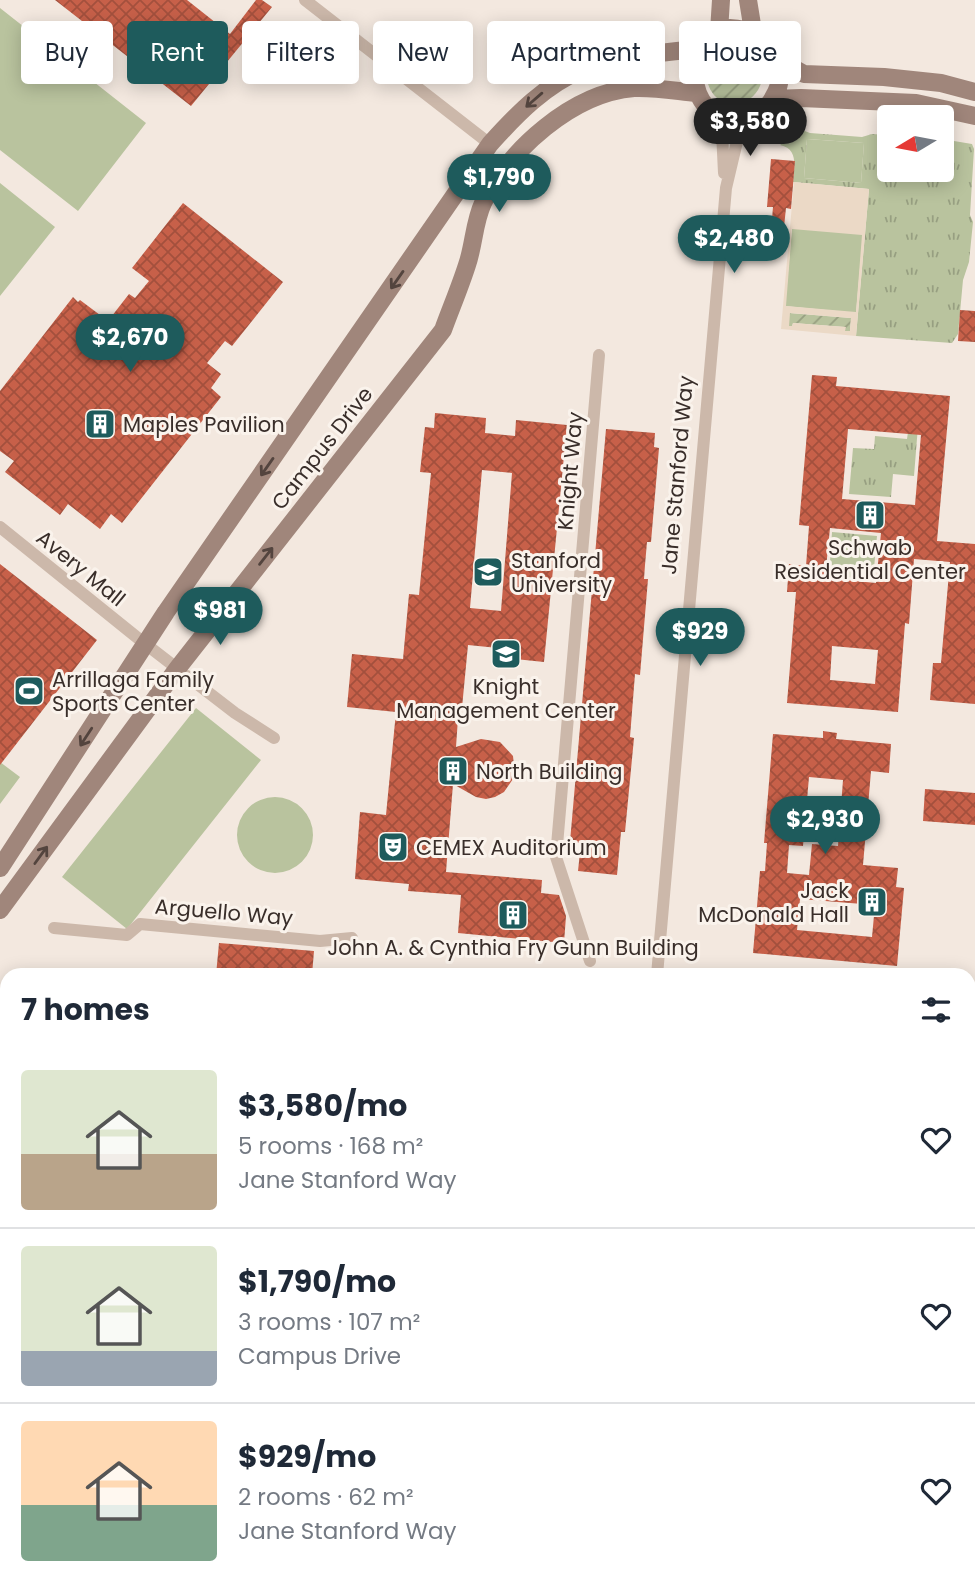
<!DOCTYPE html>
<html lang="en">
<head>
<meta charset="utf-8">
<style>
  :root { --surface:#fff; --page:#f6f6f7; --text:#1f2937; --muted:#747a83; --line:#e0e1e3; --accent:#1e5b5c }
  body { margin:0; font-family:Poppins,sans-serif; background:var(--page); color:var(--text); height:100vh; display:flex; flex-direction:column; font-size:26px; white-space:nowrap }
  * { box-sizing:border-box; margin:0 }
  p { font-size:23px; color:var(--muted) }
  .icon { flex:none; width:38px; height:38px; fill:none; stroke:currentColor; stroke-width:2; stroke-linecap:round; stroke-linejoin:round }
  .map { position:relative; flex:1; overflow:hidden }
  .side { position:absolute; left:0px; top:968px; width:976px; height:625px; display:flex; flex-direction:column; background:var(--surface); border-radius:21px 21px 0 0; box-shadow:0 4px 18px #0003 }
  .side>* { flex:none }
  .banner { position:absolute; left:21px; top:21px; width:934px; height:63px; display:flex; gap:14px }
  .needle { width:46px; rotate:260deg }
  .controls { position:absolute; left:877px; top:105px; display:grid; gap:14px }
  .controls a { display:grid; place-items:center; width:77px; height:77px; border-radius:7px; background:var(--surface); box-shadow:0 4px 18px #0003; font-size:35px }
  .price { position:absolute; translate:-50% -60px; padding:0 16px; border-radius:24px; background:var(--accent); color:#fff; font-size:23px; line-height:46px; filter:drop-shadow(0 2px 4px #0008) }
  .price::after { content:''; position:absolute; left:50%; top:42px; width:21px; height:16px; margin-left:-10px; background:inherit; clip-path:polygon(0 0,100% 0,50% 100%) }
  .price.current { background:#222; color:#fff }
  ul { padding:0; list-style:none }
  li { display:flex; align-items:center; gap:21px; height:175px; padding:0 21px }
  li+li { border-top:2px solid var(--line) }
  li span { display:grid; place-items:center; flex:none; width:196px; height:140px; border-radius:7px; color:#555 }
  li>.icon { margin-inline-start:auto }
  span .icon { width:84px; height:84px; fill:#fffc; stroke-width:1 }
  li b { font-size:30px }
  h2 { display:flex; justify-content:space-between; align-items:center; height:84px; padding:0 21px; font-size:30px }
  .tag { padding:0 24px; border-radius:7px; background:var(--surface); box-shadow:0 4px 18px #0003; font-size:24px; line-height:63px }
  .tag.current { background:var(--accent); color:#fff }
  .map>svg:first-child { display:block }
  .grass { fill:#b9c39e }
  .park { fill:url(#park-tufts); fill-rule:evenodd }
  .garden { fill:url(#garden-furrows) }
  .plaza { fill:#ebd9c6; fill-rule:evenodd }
  .building { fill:url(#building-cross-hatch); fill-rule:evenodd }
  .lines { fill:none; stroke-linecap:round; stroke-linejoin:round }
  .street { stroke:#ccb8aa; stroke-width:12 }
  .secondary { stroke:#a0867b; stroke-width:18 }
  .oneway { stroke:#53443e }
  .labels { text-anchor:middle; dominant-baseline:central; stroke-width:6; stroke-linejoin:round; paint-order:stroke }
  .poi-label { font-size:21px; fill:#392e2a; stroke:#faf3ec; text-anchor:start }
  .street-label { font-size:21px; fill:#392e2a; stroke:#faf3ec }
</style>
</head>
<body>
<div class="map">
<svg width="975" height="1591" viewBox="0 0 975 1591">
  <defs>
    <pattern id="park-tufts" width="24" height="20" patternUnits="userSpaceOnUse" patternTransform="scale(1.75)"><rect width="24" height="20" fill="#b9c39e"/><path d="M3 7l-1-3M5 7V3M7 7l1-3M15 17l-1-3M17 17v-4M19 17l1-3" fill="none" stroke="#979f81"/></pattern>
    <pattern id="garden-furrows" width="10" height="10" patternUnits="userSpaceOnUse" patternTransform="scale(1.75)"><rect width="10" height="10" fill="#b9c39e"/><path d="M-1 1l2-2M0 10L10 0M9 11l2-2" fill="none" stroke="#979f81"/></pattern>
    <pattern id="building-cross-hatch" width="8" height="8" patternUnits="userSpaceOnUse" patternTransform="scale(1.75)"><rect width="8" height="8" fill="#c76049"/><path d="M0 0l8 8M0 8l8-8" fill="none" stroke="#a3503d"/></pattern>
  </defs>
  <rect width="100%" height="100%" fill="#f3e8df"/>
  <!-- grass -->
  <path class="grass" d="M0,8L146,123L78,211L0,150Z
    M807,139L864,143L861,183L804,178Z
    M0,183L55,227L0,296Z
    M792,228L863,234L856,313L785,306Z
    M196,708L261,760L127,929L62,877Z
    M0,762L20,777L0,804Z
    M237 835a38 38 0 1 1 76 0a38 38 0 1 1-76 0Z
    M0,1444L7,1446V1559L0,1551Z"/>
  <!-- park -->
  <path class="park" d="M801,123L802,130L810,133L862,137L872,134L889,135V170H942V139L972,144L974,149L970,215L973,222L969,262L963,280L958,334L952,343L856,336L869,189L793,182C794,167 799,149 780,145L793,135ZM807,139L864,143L861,183L804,178Z
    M909,425L918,426L914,476L893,474L891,497L849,494L853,448L874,449L875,436L907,439Z
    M832,532L877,536L873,579L829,576Z"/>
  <!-- garden -->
  <path class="garden" d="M734,42C756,44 769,65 760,86C753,103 730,112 716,97C697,78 710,47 734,42Z
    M789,313L851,318L850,331H845V327L793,323L792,327L788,326Z"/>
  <!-- plaza -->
  <path class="plaza" d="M794,182L869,189L856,336L781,329ZM792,229L862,235L856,312L786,306ZM790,313L851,318L850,331H845L846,327L793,323L792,326H789Z"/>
  <!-- building -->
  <path class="building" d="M55,0H187L230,34L256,0H262L272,7L191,106Z
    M771,159L795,161L791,209L786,208L781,255L769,254L773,207H767Z
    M183,203L283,282L232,346L225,341L207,363L221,374L211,388L221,397L122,523L111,514L100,529L68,504L60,515L5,472L14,461L0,451V391L73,297L78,302L80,300L108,321L129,294L135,298L149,281L132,268Z
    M960,310L975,311V342L958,341Z
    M812,375L837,377L836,386L950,396L937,541L975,544V704L930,700L933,663H941L950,562L914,559L909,624L905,623L898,712L787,703L796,592H787L789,564L806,566L809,526L799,525ZM848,429L921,435L915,505L842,499ZM830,528L881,533L876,583L825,578ZM832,646L878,650L875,684L830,680Z
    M435,413L486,418L485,433L515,436L516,420L567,425L544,662L497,657L498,648L468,645L461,718H458L456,747L481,739L500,742L513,756L515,776L504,792L495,797L486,799L476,797L453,784L446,872L542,880L541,893L559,895L566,916L564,943L458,933L461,895L408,891L409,884L355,879L360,812L386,815L396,712L347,707L352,654L403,659L409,594L419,595L431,473L420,472L425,427L434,428ZM482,470L512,473L501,611L470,608Z
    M606,429L655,433L654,447L659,448L651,542H647L645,565L644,579H648L640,675L635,674L630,737L634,738L625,832H621L617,875L578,871L581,843L570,842Z
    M0,564L97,640L0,765Z
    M823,731L837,733L836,739L891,744L889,773L871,771L863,865L898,868L896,887L904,888L897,966L753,953L760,871H765L767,843H764L773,734L823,738ZM809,777L843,780L838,846L812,844L809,875L787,873L789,845L803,846ZM800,899L875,905L872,937L797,930Z
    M925,789L975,793V825L923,821Z
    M219,943L314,951L312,975H216Z"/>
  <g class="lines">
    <!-- street -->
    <path class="street" d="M305,0L490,144
      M714,113L722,132L724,173
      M0,527L139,639
      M152,649L174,666
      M187,676L235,713L274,738
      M54,928L127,935L140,924L320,941L352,938
      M590,961L556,857L599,355
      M657,975L726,188L739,133L745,118
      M581,1586L589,1591
      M626,1591L635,1586"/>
    <!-- secondary -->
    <path class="secondary" d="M748,0L753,31
      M730,28C768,29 794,63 773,98C768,108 758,114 748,117C691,134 671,43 730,28Z
      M719,31L721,0
      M779,60L804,74L884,77L941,83L975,92
      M773,99L801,98L916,103L975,116
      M0,868L166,612L490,144C517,114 545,85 583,69C619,54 663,54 701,48
      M0,910L177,669L443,330C451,308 460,287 467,265C474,245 474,222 483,203C509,150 572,93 634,88C655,87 676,91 697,93
      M0,1212L7,1213"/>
  </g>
  <!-- one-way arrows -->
  <defs><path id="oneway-shaft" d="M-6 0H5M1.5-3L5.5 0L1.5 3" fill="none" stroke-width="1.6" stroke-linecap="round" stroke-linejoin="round" transform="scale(1.75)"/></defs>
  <g class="oneway">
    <use href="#oneway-shaft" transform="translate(534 100) rotate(139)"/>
    <use href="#oneway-shaft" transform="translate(397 280) rotate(125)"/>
    <use href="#oneway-shaft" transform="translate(267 467) rotate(125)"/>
    <use href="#oneway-shaft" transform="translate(266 556) rotate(-52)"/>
    <use href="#oneway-shaft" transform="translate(86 737) rotate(123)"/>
    <use href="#oneway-shaft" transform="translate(41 855) rotate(-54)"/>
  </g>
  <!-- icons -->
  <defs>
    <g id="building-square" transform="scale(1.575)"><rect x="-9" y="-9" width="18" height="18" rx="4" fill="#1e5b5c" stroke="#faf3ec"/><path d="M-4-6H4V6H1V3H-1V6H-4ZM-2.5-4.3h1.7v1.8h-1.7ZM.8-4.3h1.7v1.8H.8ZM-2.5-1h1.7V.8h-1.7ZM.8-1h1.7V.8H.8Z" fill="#fff"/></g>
    <g id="university-square" transform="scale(1.575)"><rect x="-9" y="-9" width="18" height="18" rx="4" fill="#1e5b5c" stroke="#faf3ec"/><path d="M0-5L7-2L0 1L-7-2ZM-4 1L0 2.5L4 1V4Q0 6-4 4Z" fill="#fff"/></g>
    <g id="stadium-square" transform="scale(1.575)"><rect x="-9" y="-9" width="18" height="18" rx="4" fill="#1e5b5c" stroke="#faf3ec"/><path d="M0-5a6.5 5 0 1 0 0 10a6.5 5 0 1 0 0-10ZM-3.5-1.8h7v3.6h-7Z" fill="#fff"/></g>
    <g id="theatre-square" transform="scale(1.575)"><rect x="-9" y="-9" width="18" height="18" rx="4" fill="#1e5b5c" stroke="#faf3ec"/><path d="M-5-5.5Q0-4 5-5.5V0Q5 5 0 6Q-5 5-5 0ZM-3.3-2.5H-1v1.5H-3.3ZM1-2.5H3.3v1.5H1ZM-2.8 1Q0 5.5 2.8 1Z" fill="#fff"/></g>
  </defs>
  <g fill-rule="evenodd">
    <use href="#building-square" x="100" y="424"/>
    <use href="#building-square" x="870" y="515"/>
    <use href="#university-square" x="488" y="572"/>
    <use href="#university-square" x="506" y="654"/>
    <use href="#stadium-square" x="29" y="691"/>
    <use href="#building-square" x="453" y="771"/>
    <use href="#theatre-square" x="393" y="847"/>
    <use href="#building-square" x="872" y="902"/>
    <use href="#building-square" x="513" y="915"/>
  </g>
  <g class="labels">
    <!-- poi labels -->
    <g class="poi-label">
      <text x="123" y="424">Maples Pavilion</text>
      <text x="870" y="547" text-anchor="middle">Schwab<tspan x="870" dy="24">Residential Center</tspan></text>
      <text x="511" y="560">Stanford<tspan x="511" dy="24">University</tspan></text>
      <text x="52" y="679">Arrillaga Family<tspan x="52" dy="24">Sports Center</tspan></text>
      <text x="506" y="686" text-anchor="middle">Knight<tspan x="506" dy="24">Management Center</tspan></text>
      <text x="476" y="771">North Building</text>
      <text x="416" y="847">CEMEX Auditorium</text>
      <text x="849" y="890" text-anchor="end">Jack<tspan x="849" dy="24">McDonald Hall</tspan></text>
      <text x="513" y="947" text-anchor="middle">John A. &amp; Cynthia Fry Gunn Building</text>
    </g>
    <!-- street labels -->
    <g class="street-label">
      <text transform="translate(322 448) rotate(-52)">Campus Drive</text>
      <text transform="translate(570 471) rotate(-85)">Knight Way</text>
      <text transform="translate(677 475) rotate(-85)">Jane Stanford Way</text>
      <text transform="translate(81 568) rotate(39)">Avery Mall</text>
      <text transform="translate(224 912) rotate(5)">Arguello Way</text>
    </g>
  </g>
</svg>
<div class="controls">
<a><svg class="needle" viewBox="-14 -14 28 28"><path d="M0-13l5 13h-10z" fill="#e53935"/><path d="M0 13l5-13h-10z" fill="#747a83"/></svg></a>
</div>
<b class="price current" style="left:750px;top:158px">$3,580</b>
<b class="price" style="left:499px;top:214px">$1,790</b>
<b class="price" style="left:734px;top:275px">$2,480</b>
<b class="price" style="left:130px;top:374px">$2,670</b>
<b class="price" style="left:220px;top:647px">$981</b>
<b class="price" style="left:700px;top:668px">$929</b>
<b class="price" style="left:825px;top:856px">$2,930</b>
<div class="banner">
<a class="tag">Buy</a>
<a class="tag current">Rent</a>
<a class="tag">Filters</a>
<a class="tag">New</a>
<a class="tag">Apartment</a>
<a class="tag">House</a>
</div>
<section class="side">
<h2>7 homes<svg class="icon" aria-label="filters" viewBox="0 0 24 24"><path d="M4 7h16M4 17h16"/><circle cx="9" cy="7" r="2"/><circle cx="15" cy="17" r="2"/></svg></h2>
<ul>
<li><span style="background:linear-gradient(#dfe7d0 60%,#b9a48a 0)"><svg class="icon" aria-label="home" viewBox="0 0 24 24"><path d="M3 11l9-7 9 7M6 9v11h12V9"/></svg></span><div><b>$3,580/mo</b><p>5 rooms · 168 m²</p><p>Jane Stanford Way</p></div><svg class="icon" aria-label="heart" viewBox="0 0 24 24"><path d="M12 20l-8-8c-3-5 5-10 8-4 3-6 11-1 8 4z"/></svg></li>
<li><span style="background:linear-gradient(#dfe7d0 75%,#9aa5b1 0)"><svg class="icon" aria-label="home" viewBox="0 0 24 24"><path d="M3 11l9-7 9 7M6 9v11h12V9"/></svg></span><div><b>$1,790/mo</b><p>3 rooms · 107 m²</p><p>Campus Drive</p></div><svg class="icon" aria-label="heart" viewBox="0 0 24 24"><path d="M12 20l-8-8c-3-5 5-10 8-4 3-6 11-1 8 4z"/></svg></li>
<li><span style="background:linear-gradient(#ffd9b3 60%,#7fa58c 0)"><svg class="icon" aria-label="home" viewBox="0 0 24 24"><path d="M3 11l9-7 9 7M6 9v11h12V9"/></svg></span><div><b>$929/mo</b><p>2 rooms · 62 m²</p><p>Jane Stanford Way</p></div><svg class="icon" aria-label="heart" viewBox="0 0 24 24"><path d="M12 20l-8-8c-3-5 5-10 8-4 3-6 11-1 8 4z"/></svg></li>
</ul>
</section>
</div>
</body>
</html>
